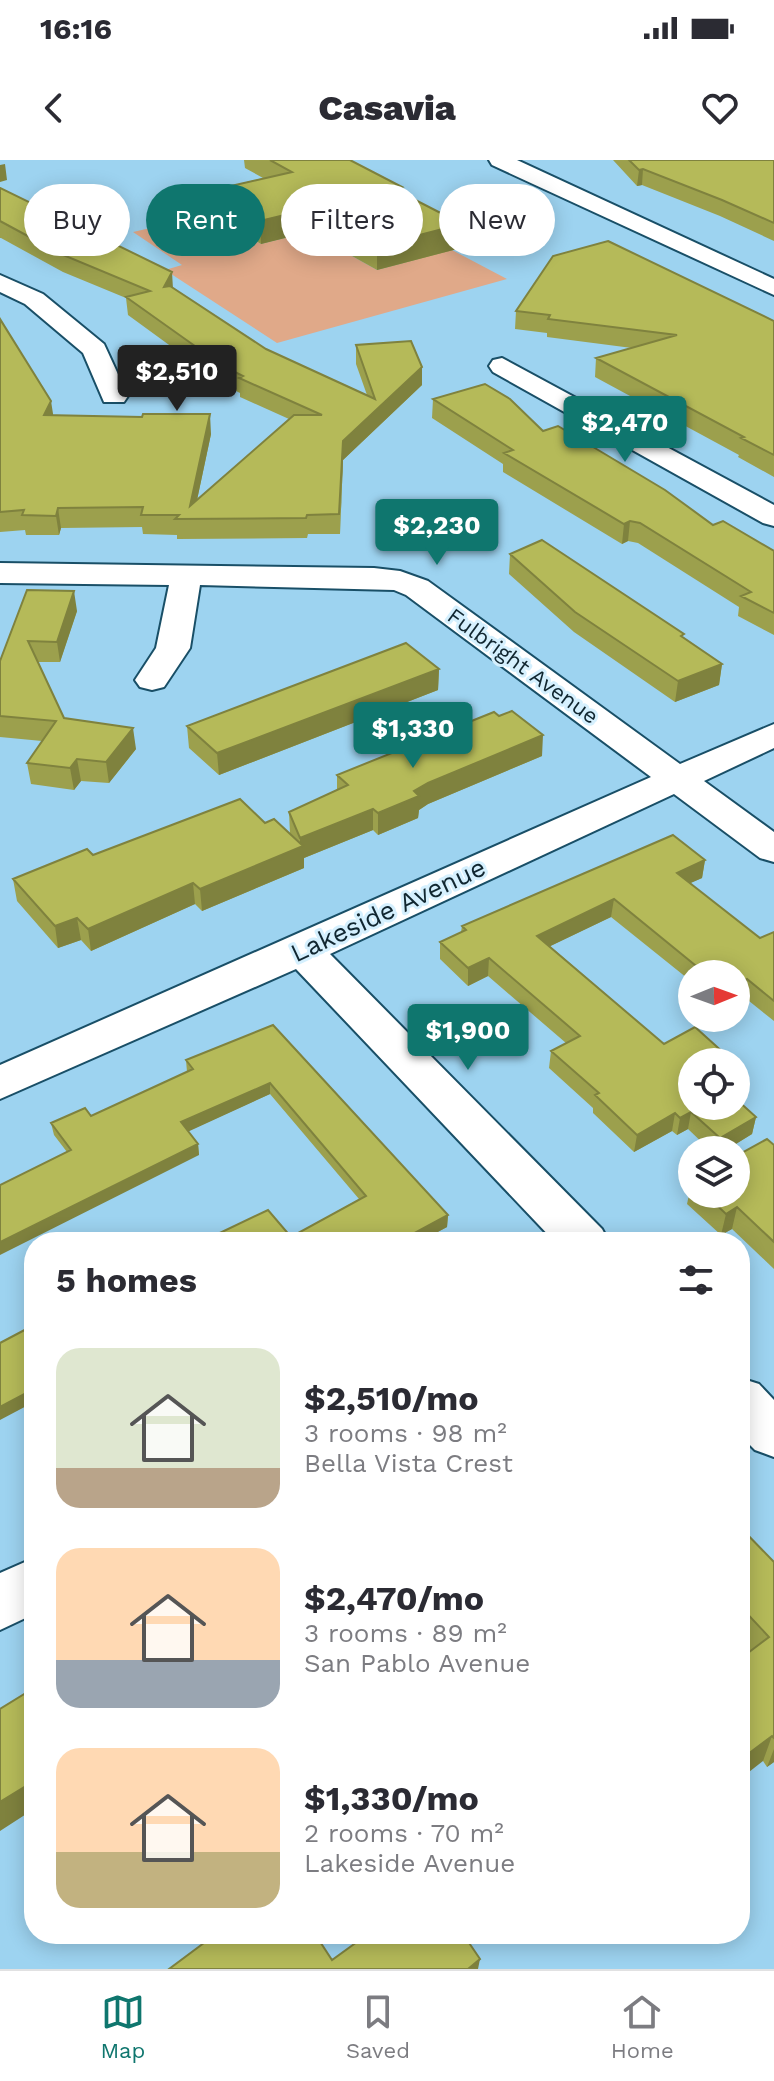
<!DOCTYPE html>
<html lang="en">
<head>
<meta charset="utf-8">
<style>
  :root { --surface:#fff; --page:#f2f2f3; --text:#2b2b33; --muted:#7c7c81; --line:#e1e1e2; --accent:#0f766e }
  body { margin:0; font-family:"Work Sans",sans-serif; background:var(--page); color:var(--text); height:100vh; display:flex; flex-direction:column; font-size:30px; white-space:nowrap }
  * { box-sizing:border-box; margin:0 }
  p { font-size:26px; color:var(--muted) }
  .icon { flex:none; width:44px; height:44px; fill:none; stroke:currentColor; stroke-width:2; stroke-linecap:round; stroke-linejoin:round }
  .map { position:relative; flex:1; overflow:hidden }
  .side { position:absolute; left:24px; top:1072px; width:726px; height:712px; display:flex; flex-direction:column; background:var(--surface); border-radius:32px; box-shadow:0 4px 20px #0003 }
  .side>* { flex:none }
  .guide { position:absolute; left:24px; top:24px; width:726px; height:72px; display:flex; gap:16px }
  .needle { width:52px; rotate:89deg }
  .tools { position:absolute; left:678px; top:800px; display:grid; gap:16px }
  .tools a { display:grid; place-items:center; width:72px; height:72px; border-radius:50%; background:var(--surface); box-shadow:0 4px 20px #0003; font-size:40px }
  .price { position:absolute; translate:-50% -68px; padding:0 18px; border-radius:8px; background:var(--accent); color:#fff; font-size:26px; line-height:52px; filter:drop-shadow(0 2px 4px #0008) }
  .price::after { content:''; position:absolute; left:50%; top:48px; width:24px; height:18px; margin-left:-12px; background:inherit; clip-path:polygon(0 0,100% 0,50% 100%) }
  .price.active { background:#222; color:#fff }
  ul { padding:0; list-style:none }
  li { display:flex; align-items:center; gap:24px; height:200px; padding:0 32px }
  li span { display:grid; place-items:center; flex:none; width:224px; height:160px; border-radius:24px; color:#555 }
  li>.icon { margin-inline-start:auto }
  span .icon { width:96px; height:96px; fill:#fffc; stroke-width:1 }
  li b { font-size:34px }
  h2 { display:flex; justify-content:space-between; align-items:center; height:96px; padding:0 32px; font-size:34px }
  .pill { padding:0 28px; border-radius:36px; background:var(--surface); box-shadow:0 4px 20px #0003; font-size:28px; line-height:72px }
  .pill.active { background:var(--accent); color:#fff }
  .status { display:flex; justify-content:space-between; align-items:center; height:56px; padding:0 40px; background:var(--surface); direction:ltr }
  .status svg { height:22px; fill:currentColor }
  header { display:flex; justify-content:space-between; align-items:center; height:104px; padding:0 32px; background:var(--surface); font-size:36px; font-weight:800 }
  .menu { display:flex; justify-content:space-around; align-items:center; height:112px; border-top:2px solid var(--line); background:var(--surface); font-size:22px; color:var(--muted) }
  .menu a { display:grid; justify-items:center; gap:4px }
  .menu .active { color:var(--accent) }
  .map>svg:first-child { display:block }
  .green { fill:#e0a989 }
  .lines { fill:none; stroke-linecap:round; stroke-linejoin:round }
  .minor-casing { stroke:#194f67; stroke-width:4 }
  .minor { fill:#fff; fill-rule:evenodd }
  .wall { fill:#9ca04d }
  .shaded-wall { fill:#7f823e }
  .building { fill:#b5ba59; stroke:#7f823e; stroke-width:2 }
  .labels { text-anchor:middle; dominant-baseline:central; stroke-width:6; stroke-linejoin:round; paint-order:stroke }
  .far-street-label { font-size:22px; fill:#102630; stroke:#d5f0fe }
  .street-label { font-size:26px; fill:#102630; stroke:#d5f0fe }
</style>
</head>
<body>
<div class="status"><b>16:16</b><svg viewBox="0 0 49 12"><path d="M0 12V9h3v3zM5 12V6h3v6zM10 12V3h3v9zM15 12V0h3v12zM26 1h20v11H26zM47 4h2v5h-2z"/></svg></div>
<header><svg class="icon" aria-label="back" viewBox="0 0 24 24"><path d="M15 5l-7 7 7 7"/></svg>Casavia<svg class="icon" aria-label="heart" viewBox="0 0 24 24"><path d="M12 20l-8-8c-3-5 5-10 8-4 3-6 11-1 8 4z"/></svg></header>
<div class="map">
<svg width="774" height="1809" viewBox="0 0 774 1809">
  <rect width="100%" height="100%" fill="#9dd3f0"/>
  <!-- green -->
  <path class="green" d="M211,54L261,84L309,72L377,110L452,90L507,119L277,183L165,110L182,105L133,72Z"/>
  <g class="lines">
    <!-- minor casing -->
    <g class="minor-casing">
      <path id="minor" d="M489,0H517L774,119V135L492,5Z
        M0,115L43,134L104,184L128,236L124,242H104L83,193L25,144L0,132Z
        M502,198L774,345V366L763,363L493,212L489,206L493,200Z
        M0,403L374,408L400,411L428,421L680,604L774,564V588L704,621L774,672V702L760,698L674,634L330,794L602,1069L609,1082H555L296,809L0,939V905L651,617L406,435L394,430L200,425L190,488L164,527L152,530L140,527L135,520L156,488L169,425L0,423Z
        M740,1218L759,1224L774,1240V1297L755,1290L740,1275Z
        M34,1398V1454L0,1470V1413Z"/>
    </g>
    <!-- minor -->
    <use href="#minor" class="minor"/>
  </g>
  <!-- wall -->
  <path class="wall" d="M244,0H350L402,27V33L461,88L377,110L309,72L261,84L211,54L209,31L263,18L245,8Z
    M613,0H774V81L720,56L642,25L637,26Z
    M0,28L173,128L266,189L367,235L356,204V185L422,207V225L343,300L340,374H308L307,378L177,379V375L143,374L142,367L61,368L59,375H26L25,370L0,372V159L53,256L211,274L197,340L289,259L240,237V233L224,225L128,155L126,138L63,112L1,78H0Z
    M516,151L774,161V317L738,297L739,295L595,217L596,198L632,188L547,177V173L515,169Z
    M433,239L543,271L713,365L774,391V475L738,456L739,447L638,383L628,381L622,384L503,312V304L432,258Z
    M510,394L684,478L722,504L719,525L675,542L574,472L509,414Z
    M27,430L77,451L60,502H38L64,558L136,589L109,623L81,621L74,630L31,624L27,603L42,581L0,577V501Z
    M439,509L438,530L219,615L189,588L187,566Z
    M542,596L428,644L419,650L418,658L378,675L373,670L304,698V708L202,751L195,744L91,791L81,780L58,788L17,741L13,719L93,695L265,663L290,674L289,652L337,630V615Z
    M705,700L702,718L690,723L760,778L774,772V861L744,837L736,814H692V822L611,757L550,786L664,884L692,902L756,957L752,974L726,990H710L688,969L677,975L672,971L634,992L593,953V948L549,908L551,891L566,883L488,816L468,826L440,799V782L461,772L462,766Z
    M273,865L448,1055L447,1067L419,1082H201L291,1077L359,1039L270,934L188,971L198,984L199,995L67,992L54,975L51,963L91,956L187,912L186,900Z
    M774,985V1109L732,1069L721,1075L687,1044L692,1021V1034H736Z
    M740,1367L774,1402V1602L767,1607L763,1601L749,1492L740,1482Z"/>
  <!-- shaded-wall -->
  <path class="shaded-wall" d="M5,4L7,20L0,22V5Z
    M643,9L642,25L637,26L639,10Z
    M309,49V72L261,84L260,61Z
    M462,64L461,88L377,110V86Z
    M172,112L173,129L164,127Z
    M422,207V225L343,300L340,374L343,281Z
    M51,241L54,260L44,255Z
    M210,254L211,274L193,359L190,346Z
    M58,348L61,368L59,375L56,356Z
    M630,361L628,381L622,384L624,364Z
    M74,431L77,451L60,502L57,482Z
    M722,504L719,525L675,542L678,521Z
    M439,509L438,530L219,615L217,593Z
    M133,568L136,589L109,623L106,602Z
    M543,575L542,596L428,644L419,650L418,658L378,675V653L414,631L428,623Z
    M77,599L81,621L74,630L70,608Z
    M373,649V670L304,698V708L202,751L200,729L300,687V678Z
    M705,700L702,718L675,730L677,713Z
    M193,723L195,744L91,791L88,769Z
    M614,739L611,757L536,793L537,776Z
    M77,758L81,780L58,788L55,766Z
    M489,798L488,816L468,826V808Z
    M747,819L744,837L736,841V825Z
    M725,894L723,902H710Z
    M270,923V934L183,974L181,962Z
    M691,952L688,969L677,975L680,958Z
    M675,953L672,971L634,992L637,975Z
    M756,957L752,974L726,990H718L720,978Z
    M198,984L199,995L0,1095V1082Z
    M737,1047L732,1069L721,1075L726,1054Z
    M448,1055L447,1067L419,1082H398Z
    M34,1229V1242L0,1260V1247Z
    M772,1576L763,1601L740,1619V1600Z
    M774,1589V1602L767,1607Z
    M34,1621V1649L0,1671V1642Z
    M480,1799L478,1809H468Z"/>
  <!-- building -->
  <path class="building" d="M270,0H350L402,27L394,29L462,64L377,86L309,49L260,61L209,31L292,12Z
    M629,0H774V63L722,40L643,9L639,10Z
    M0,28L172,112L164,127L170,126L266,189L375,239L356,185L411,181L422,207L343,281L339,354L307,355L306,358L175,359L179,355H141L143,347L58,348L56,356L22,355L24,350L0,352V159L51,241L44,255L142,257L143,254H210L190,346L294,255H322L239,218L243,216L223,206L126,137L150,131L61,94L0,61Z
    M608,81L774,161V295L741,278L744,277L596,198L677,175L548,159L550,155L516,151L553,96Z
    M485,224L510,239L543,271L558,266L665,330L713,365L723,361L774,391V453L741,436L751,432L640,363L630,361L624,364L504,293L513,290L433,239Z
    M542,380L684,474L681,476L722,504L678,521L575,452L510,394Z
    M27,430L74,431L57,482L28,481L64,558L133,568L106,602L77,599L70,608L27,603L56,561L0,556V501Z
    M406,483L439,509L217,593L187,566Z
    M512,551L543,575L428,623L414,631L419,636L378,653L373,649L300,678L289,652L348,625L337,615L494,552L499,556Z
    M240,639L265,663L274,659L303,686L200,729L193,723L88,769L77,758L55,766L13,719L87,689L93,695Z
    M673,675L705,700L677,713L760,778L774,772V841L747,819L736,825V814H706L614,739L537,776L664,884L695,867L725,894L710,902H692V946H736V939L756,957L720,978L691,952L680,958L675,953L637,975L595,935L599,933L551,891L580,876L489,798L468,808L440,782L466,770L462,766Z
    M273,865L448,1055L398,1082H201L268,1050L291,1077L366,1036L270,923L181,962L198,984L0,1082V1025L71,990L51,963L85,948L91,956L193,909L186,900Z
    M767,979L774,985V1082L737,1047L726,1054L705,1034H736V996Z
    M34,1165V1229L0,1247V1183Z
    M740,1367L774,1402V1578L772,1576L740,1600V1499L769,1477L740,1446Z
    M34,1528V1621L0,1642V1549Z
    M216,1774H315L332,1800L368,1774H463L480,1799L468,1809H169Z"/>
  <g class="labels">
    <!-- far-street labels -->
    <g class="far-street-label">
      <text transform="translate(523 506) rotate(36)">Fulbright Avenue</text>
    </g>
    <!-- street labels -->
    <g class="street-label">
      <text transform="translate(388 750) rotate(-25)">Lakeside Avenue</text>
    </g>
  </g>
</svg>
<div class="tools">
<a><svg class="needle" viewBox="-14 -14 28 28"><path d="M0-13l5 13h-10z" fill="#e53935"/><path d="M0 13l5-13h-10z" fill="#7c7c81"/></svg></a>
<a><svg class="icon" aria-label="locate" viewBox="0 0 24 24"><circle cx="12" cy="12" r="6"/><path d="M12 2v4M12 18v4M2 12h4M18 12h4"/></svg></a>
<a><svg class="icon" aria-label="layers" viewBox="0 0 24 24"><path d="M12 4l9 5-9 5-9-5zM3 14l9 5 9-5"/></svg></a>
</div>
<b class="price active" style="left:177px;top:253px">$2,510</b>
<b class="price" style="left:625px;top:304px">$2,470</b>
<b class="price" style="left:437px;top:407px">$2,230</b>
<b class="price" style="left:413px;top:610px">$1,330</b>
<b class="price" style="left:468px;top:912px">$1,900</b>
<div class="guide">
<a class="pill">Buy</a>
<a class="pill active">Rent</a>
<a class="pill">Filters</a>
<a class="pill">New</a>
</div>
<section class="side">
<h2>5 homes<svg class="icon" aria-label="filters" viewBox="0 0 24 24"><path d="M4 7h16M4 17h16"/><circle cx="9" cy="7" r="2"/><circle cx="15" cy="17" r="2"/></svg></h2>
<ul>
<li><span style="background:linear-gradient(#dfe7d0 75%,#b9a48a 0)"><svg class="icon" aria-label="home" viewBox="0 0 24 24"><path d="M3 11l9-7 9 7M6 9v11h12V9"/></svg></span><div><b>$2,510/mo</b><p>3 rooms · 98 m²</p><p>Bella Vista Crest</p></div></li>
<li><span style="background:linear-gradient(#ffd9b3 70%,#9aa5b1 0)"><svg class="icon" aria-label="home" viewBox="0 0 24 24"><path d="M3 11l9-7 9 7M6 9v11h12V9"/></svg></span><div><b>$2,470/mo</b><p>3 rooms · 89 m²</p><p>San Pablo Avenue</p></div></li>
<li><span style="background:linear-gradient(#ffd9b3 65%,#c2b280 0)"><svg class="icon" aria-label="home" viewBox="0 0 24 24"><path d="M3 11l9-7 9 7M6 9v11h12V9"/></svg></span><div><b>$1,330/mo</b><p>2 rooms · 70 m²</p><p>Lakeside Avenue</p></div></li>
</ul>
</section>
</div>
<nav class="menu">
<a class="active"><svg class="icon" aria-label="map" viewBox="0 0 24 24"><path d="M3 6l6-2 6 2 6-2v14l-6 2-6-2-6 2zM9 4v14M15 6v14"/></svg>Map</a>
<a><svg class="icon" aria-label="saved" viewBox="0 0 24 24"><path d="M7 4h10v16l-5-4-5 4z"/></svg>Saved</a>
<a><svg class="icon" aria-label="home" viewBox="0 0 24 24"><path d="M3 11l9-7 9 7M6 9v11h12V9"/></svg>Home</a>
</nav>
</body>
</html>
